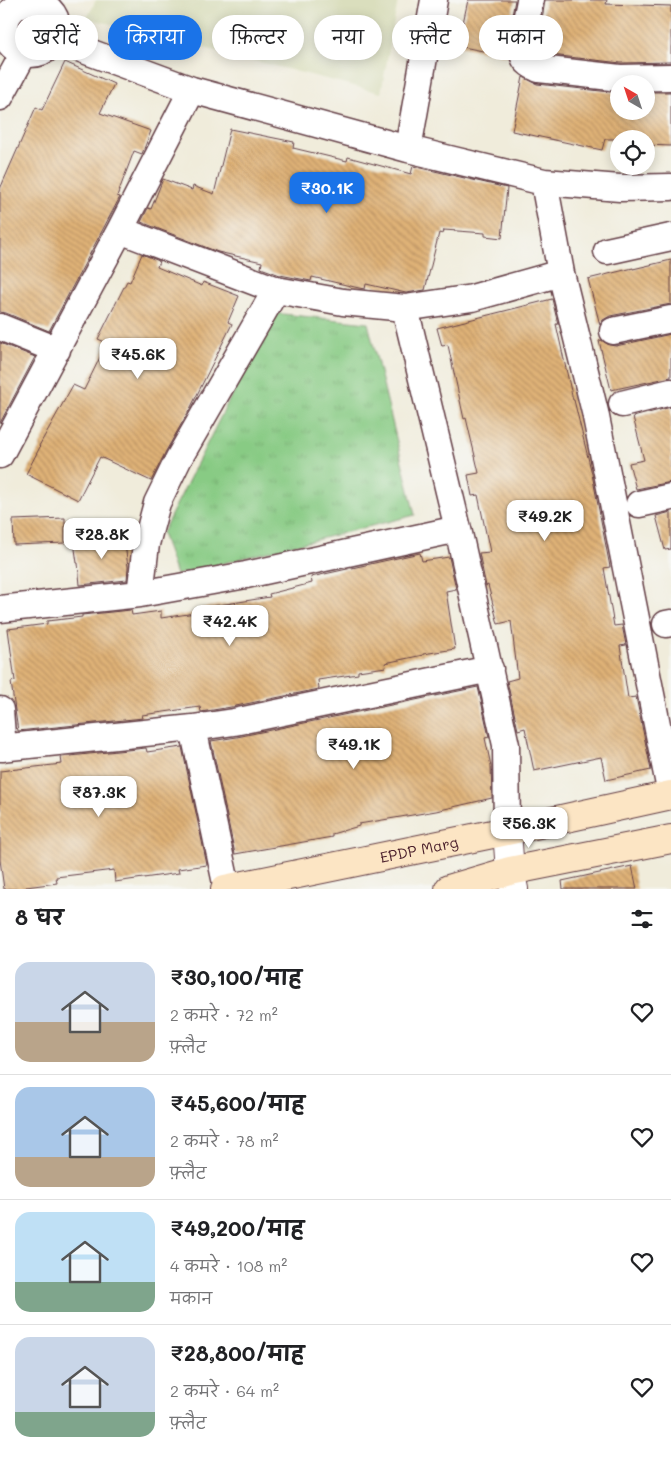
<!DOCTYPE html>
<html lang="hi">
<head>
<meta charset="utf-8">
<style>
  :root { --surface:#fff; --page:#f2f2f2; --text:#202124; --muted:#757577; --line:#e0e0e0; --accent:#1a73e8 }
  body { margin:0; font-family:Mali,"Playpen Sans Deva",sans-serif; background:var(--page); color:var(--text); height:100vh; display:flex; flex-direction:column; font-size:19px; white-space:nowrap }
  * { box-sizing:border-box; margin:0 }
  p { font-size:16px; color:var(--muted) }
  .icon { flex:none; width:28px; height:28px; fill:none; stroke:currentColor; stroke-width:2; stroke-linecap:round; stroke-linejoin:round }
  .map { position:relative; height:889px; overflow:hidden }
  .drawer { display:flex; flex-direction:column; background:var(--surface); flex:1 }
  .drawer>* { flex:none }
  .hud { position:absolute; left:15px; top:15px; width:641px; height:45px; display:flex; gap:10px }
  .needle { width:32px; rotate:321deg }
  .buttons { position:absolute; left:610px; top:75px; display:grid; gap:10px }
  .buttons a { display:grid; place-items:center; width:45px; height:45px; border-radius:50%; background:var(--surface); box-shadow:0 2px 12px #0003; font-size:25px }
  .price { position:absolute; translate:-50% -42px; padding:0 11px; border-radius:10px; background:#fff; color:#222; font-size:16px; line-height:32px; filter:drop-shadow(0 1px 2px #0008) }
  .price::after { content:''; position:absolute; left:50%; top:30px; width:15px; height:11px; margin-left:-8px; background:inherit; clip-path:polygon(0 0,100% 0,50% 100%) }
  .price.active { background:var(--accent); color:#fff }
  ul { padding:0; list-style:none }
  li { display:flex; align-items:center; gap:15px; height:125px; padding:0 15px }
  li+li { border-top:1px solid var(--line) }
  li span { display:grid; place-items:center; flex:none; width:140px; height:100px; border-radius:15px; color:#555 }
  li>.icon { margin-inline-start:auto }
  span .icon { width:60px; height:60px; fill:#fffc; stroke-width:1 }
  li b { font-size:21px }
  h2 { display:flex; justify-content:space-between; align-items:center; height:60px; padding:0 15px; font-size:21px }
  .chip { padding:0 18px; border-radius:22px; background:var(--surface); box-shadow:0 2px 12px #0003; font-size:18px; line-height:45px }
  .chip.active { background:var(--accent); color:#fff }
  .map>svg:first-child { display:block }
  .built { fill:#dadebd }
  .park { fill:url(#park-tufts); stroke:#697558 }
  .building { fill:url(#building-back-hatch) }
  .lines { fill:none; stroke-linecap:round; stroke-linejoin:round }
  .minor-casing { stroke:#633e45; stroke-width:29 }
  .tertiary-casing { stroke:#633e45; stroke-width:30 }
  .secondary-casing { stroke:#633e45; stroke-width:30 }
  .minor { stroke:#fff; stroke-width:26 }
  .tertiary { stroke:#fff; stroke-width:28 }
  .secondary { stroke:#fce5c4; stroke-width:28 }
  .labels { text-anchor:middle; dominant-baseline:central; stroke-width:4; stroke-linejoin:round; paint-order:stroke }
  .street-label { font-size:15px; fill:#4a1f2b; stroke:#f6f6f2 }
</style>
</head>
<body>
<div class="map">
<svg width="671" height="889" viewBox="0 0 671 889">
  <defs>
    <pattern id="park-tufts" width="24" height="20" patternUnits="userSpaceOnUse" patternTransform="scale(1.25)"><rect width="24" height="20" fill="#88cb84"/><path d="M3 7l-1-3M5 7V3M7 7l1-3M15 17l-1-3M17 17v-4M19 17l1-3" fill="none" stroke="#77ae72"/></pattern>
    <pattern id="building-back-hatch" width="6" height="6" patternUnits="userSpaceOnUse" patternTransform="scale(1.25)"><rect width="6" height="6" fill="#dfb277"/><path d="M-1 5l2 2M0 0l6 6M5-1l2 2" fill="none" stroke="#b79062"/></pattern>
  </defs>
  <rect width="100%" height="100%" fill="#f6f6f2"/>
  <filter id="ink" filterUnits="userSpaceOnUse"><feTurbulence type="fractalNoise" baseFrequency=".02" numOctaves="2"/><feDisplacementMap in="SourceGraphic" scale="10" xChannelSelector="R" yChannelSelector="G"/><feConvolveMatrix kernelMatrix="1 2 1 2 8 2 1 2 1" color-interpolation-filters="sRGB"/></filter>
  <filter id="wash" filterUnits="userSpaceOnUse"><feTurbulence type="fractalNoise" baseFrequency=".0096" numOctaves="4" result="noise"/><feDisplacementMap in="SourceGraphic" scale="20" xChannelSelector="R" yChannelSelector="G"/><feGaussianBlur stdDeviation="1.12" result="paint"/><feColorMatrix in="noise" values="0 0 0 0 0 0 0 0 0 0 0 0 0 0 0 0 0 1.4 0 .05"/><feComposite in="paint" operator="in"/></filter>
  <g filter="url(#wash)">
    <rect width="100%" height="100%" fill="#f0ecdb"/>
    <!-- built -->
    <path class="built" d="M96,0H398L381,93L87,18Z"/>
    <!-- park -->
    <path class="park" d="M273,313L368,323L415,515L176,575L162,533Z"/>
    <g id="blocks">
      <!-- building -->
      <path class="building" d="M468,0H515L508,36V56L458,46Z
        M545,0H607L606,4L671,6V62L621,63L543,54L538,51V45Z
        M65,62L114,84L100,113L151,131L142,154L134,151L117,196L120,197L49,331L6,313L0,312V189L36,107L42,110Z
        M523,77L537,84L619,93V111H646V92H671V146L646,145V139H605L602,150L512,131Z
        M230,129L294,142L293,148L347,161L348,157L411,174L413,166L507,188L502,238L485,236V233L444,230L443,234L439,233L425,290L406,293L366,284L365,289L359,288L312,277L311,281L280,275L261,268L262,262L218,252L141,222L148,208L151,209L163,179L192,190L193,186L214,194Z
        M142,254L159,261L157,267L202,286L203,282L239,296L228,322L232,324L190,409L166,451L151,481L100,457L78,500L26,474L40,447L39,446L73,385L84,390L107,343L98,339L127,281L130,282Z
        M671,260V304L610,316L603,320L600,325L588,279L633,268V269Z
        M552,299L558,324H556L573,400H574L592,474L610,567L604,568L614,626L622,625L626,645L620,646L628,698L636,697L651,770L606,780L601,757L534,771L525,728L518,730L507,681L518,678L511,621L498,624L488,585L486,586L479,553L490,552L478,495L472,496L468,475L479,473L466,418L464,419L448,345L442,346L437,328Z
        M671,334V377L611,390L599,341L601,340L609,345L616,346Z
        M0,343L35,357L0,423Z
        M671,407V482L636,489L629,463L644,460L633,417Z
        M671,512V549L665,550L656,516Z
        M65,518V543L14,545L13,520Z
        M124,536L128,567L127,580L80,585L78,563H77L74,542Z
        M420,553L422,561L449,557L456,589L446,591L455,649L423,654V655L385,663L386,667L358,671V674L318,680L319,689L231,707L201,712L200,707L142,715L143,718L18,731L11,682L15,681L8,629L47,624V621L82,617V615L131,610L132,615L161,611V618L202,612L201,608L270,597L269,594L312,583L311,577Z
        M478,687L489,737L485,738L491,766L492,798L436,811L359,824V826L332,834V837L235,854L211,741L237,737Z
        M182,747L207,865L178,869L179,873L115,882L114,870L56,877L57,883L26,887V889H4L0,860V771L62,764L61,757L146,748L147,752Z
        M632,866L637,889H563L562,881Z"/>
    </g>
  </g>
  <g filter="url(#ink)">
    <use href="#blocks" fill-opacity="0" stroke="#633e45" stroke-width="1"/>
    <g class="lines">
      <!-- minor casing -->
      <g class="minor-casing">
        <path id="minor" d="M530,0C528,14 519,44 524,57C526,63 533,66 539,69L620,78L671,77
          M5 28a26 26 0 1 1 52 0a26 26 0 1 1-52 0Z
          M54,39L192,90L408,149L544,182L620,188L671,187
          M0,97L24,53
          M408,149L434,0
          M544,182L561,273L595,412L671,795
          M120,230L276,290L343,302L405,308L472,298L561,273
          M607,251L671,237
          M405,308L458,529L506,745L507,831
          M0,327L57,350
          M613,331L671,319
          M622,404L671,392
          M0,455L120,230L192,90
          M639,504L671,497
          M140,594L146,544L157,503L179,458L276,290
          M0,609L140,594L246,575L458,529
          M666,624L671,623
          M0,710L3,748
          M193,728L227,888
          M0,748L193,728L234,722L490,669"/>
      </g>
      <!-- tertiary casing -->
      <g class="tertiary-casing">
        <path id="tertiary" d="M507,831L510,871L514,889"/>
      </g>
      <!-- secondary casing -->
      <g class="secondary-casing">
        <g id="secondary">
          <path id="s1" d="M225,889L507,831L671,795"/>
          <path d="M449,889L510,871L671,839"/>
        </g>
      </g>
      <!-- minor -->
      <use href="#minor" class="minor"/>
      <!-- tertiary -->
      <use href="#tertiary" class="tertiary"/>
      <!-- secondary -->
      <use href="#secondary" class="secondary"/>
    </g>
  </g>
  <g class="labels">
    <!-- street labels -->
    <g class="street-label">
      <text stroke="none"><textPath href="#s1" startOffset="198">EPDP Marg</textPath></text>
    </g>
  </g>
</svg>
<div class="buttons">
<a><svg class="needle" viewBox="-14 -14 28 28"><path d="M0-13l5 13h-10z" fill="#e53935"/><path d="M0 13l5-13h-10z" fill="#757577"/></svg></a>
<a><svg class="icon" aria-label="locate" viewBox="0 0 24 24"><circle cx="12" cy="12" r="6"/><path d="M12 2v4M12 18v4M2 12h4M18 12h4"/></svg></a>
</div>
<b class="price active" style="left:327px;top:214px">₹30.1K</b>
<b class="price" style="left:138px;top:380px">₹45.6K</b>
<b class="price" style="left:545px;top:542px">₹49.2K</b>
<b class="price" style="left:102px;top:560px">₹28.8K</b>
<b class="price" style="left:230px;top:647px">₹42.4K</b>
<b class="price" style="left:354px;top:770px">₹49.1K</b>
<b class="price" style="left:99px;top:818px">₹87.3K</b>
<b class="price" style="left:529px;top:849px">₹56.3K</b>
<div class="hud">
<a class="chip">खरीदें</a>
<a class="chip active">किराया</a>
<a class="chip">फ़िल्टर</a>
<a class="chip">नया</a>
<a class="chip">फ़्लैट</a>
<a class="chip">मकान</a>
</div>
</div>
<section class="drawer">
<h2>8 घर<svg class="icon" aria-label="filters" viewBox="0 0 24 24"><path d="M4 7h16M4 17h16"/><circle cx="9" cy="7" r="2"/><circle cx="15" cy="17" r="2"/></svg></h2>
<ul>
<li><span style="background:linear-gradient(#c9d6e8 60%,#b9a48a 0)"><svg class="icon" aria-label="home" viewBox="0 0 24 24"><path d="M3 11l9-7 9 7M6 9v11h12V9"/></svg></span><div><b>₹30,100/माह</b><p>2 कमरे · 72 m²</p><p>फ़्लैट</p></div><svg class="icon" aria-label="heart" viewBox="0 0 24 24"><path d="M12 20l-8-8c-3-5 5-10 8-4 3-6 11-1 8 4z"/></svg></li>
<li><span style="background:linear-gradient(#a9c7e8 70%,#b9a48a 0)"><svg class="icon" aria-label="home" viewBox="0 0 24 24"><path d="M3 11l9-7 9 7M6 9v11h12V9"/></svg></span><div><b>₹45,600/माह</b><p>2 कमरे · 78 m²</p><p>फ़्लैट</p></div><svg class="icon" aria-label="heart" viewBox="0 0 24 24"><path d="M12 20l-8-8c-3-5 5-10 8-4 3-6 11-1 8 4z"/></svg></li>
<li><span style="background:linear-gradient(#bfe0f5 70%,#7fa58c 0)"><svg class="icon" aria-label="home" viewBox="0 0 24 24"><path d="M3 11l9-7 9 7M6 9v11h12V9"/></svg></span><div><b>₹49,200/माह</b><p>4 कमरे · 108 m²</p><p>मकान</p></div><svg class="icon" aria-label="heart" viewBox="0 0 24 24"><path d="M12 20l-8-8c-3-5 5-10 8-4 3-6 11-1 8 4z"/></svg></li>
<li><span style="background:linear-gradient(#c9d6e8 75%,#7fa58c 0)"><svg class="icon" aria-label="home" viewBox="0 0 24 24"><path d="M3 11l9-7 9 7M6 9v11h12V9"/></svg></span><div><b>₹28,800/माह</b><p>2 कमरे · 64 m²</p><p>फ़्लैट</p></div><svg class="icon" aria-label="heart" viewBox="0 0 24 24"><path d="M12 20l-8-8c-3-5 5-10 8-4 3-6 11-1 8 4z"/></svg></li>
</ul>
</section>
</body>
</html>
